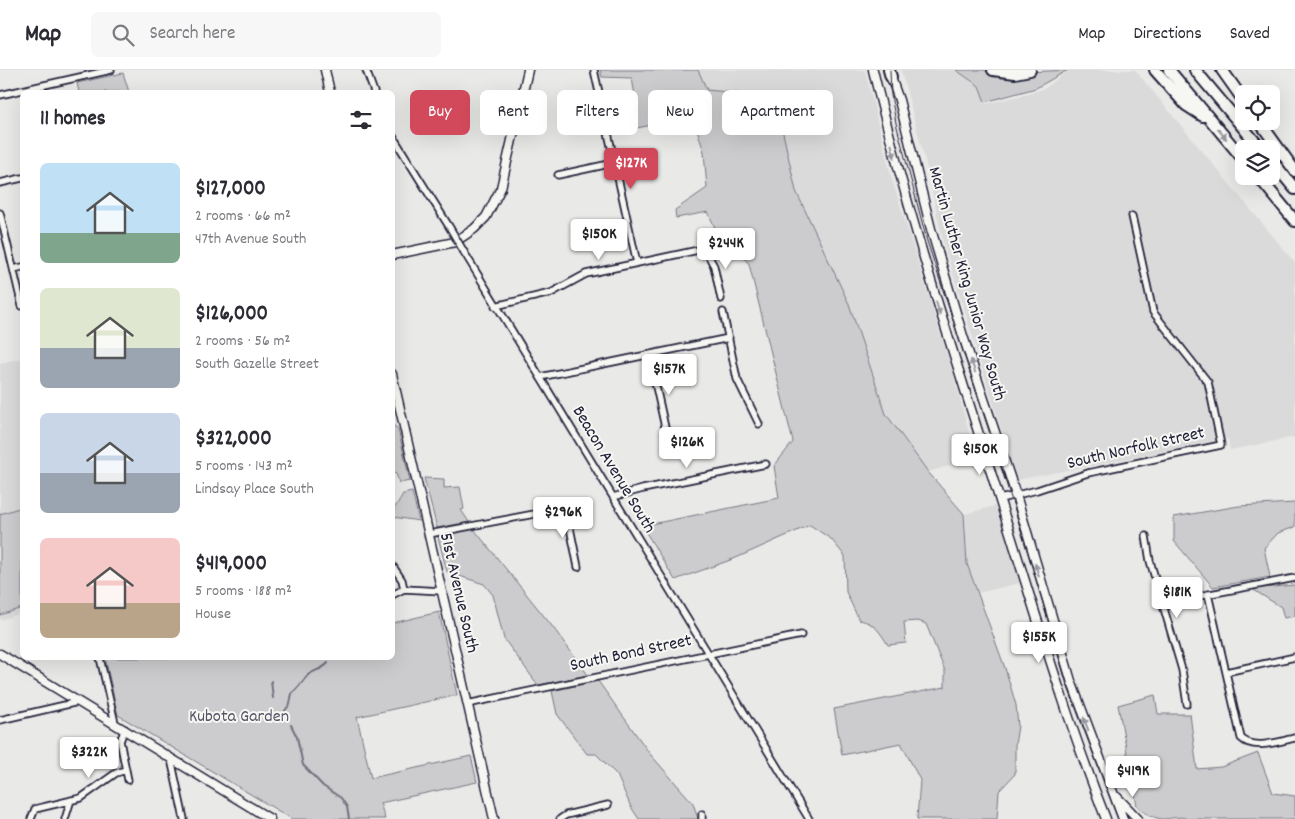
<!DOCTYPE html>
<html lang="en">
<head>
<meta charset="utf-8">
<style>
  :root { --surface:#fff; --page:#f7f7f7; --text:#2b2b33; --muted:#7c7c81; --line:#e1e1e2; --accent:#d1495b }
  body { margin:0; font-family:Dekko,sans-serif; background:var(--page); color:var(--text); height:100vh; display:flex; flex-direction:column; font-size:19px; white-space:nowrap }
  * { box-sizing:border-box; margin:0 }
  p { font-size:16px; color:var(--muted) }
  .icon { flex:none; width:28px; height:28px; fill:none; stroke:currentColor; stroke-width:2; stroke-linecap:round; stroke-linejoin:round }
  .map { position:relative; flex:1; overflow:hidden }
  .side { position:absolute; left:20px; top:20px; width:375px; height:570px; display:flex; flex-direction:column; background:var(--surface); border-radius:8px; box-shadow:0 5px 20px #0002 }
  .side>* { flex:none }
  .guide { position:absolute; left:410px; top:20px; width:475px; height:45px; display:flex; gap:10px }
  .buttons { position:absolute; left:1235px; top:15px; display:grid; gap:10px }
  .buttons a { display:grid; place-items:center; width:45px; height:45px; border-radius:8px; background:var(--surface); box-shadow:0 5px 20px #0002; font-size:25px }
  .price { position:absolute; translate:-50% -42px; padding:0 11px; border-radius:5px; background:#fff; color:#222; font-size:16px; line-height:32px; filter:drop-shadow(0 1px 2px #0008) }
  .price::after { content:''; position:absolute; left:50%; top:30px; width:15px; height:11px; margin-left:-8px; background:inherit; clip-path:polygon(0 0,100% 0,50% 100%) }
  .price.selected { background:var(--accent); color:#fff }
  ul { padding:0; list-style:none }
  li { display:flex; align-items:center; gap:15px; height:125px; padding:0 20px }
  li span { display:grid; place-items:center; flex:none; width:140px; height:100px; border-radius:8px; color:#555 }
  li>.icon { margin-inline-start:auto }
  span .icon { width:60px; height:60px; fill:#fffc; stroke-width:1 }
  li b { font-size:21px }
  h2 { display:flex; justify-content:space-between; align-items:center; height:60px; padding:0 20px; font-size:21px }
  .chip { padding:0 18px; border-radius:8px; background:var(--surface); box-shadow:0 5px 20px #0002; font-size:18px; line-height:45px }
  .chip.selected { background:var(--accent); color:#fff }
  header { display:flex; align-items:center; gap:30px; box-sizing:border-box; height:70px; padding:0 25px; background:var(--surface); border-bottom:1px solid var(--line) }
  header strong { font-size:24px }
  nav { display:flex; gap:28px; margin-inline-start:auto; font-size:18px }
  .search { width:350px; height:45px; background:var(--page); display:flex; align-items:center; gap:12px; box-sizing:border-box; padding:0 18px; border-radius:8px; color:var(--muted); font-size:19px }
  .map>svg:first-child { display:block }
  .built { fill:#dadada }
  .green { fill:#ccccce; stroke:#777784 }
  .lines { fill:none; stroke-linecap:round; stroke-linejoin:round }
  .stream { stroke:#71717f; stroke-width:2 }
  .street-casing { stroke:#22223b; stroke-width:9 }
  .secondary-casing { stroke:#22223b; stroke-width:11 }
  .highway-casing { stroke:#22223b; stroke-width:14 }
  .street { stroke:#f6f6f2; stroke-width:5.5 }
  .secondary { stroke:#f6f6f2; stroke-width:8 }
  .highway { stroke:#f6f6f2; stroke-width:10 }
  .tram { stroke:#22223b; stroke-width:1 }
  .street-bridge-casing { stroke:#22223b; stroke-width:9; stroke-linecap:butt }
  .street-bridge { stroke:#f6f6f2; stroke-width:5.5 }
  .oneway { fill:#9797a0 }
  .labels { text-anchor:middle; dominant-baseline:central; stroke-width:4; stroke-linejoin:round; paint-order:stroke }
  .street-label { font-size:18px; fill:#22223b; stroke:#f6f6f2 }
  .park-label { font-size:18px; fill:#555567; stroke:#f6f6f2 }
</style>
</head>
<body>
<header>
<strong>Map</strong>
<div class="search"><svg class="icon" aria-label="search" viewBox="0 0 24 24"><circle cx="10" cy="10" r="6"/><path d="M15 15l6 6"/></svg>Search here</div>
<nav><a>Map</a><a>Directions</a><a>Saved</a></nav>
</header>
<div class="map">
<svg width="1295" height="749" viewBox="0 0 1295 749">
  <rect width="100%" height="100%" fill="#e9e9e7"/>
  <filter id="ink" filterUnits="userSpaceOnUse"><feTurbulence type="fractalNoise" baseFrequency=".02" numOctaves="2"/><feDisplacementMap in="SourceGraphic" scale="10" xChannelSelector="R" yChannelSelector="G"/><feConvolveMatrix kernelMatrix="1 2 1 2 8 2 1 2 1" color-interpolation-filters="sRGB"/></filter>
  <g filter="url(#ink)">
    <!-- built -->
    <path class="built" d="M698,0H865L891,106L955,310L972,374L975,373L979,387L928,402L886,344L849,234L796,121L783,63L706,20Z
      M901,0H955L979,17L985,34L1032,23L1047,17L1069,0H1135L1295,193V367L1230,380L1228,369L1017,410L943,172L926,94Z
      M22,288V543L0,550V293Z
      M995,436L1020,513L978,523L967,494L965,444Z"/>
    <!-- green -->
    <path class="green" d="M600,0H698L707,20L768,26L783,63L796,121L849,234L886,344L928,402L964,444L967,494L1005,598L1016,635L1018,656L1015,675V704L999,721L997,749H917L920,710L901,673L842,685L834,639L945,617V601L926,554L918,551L904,552L906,573L888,575C880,562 874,552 859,550L846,522L845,486L831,469L810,455L736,488L675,510L642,456L779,428L774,396L793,372L749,194L740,183L725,180L708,142L676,148L675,140L707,118L704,82L693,47L611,63L606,38L635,26L632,8L602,7Z
      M956,0H984L990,4L1068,0L1036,18L985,32L979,16Z
      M123,3L129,22H79L77,13Z
      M392,354L398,359L410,411L399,413L396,403L393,404Z
      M424,408L444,409V418L460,417L464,439L461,440L469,452L437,458Z
      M412,422L419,451L393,447V441L403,424Z
      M1295,433V457L1278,463L1264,478L1270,507L1213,517L1174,471V447L1239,436Z
      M22,437V538L0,545V444Z
      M473,458L552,556L588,605L538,615L504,569L493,525L484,514L447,502L438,467Z
      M1295,515V546L1284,548L1281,537L1252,519Z
      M439,542L457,625L357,647L371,708L471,686L477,712L380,733L385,749H292L118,645L105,588H392L393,553Z
      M598,611L650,684L693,733L698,749H639L631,737L617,705L596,684H587L557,644L552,621Z
      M1155,625L1158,644H1190L1197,699L1221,697L1258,683L1273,723L1295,726V749H1187C1181,745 1171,749 1163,749C1152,748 1145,743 1137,736L1118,635Z"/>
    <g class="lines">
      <!-- stream -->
      <path class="stream" d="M271,611L273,628
        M284,642L290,634L292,623C299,618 302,611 308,605C314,600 322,600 328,593
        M291,655L297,667L303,695L323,716L341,728L347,737L349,749"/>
      <!-- street casing -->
      <g class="street-casing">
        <path id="street" d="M366,0L374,22
          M594,0L637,193
          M0,25L111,0
          M517,50L539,54
          M392,65L450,158
          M558,105L614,93
          M0,113L22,108
          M0,143L22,236
          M464,182L809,749
          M14,199L22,197
          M495,236L551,223L586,204L703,179L706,181L714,196L721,229
          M723,242L737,309L759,354
          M649,285L668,371
          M540,307L729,268
          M613,427L643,419L766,394
          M1000,429L1037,420L1088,403L1221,375L1208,312L1153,242L1132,146
          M429,464L566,438L578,497
          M1146,466L1150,491L1182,600L1187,634
          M392,495L402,510L404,519
          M1208,524L1241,668C1254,681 1279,671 1295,668
          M392,525L404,519L442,521
          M1162,533L1295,508
          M100,588L115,653
          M1226,602L1295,587
          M467,634L801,565
          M0,650L78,632
          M125,659L120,671L128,710
          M171,689L184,749
          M702,744V749
          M31,749L35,739L81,728L116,703L126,700
          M65,749L71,730
          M560,749L566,745L608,735"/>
      </g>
      <!-- secondary casing -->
      <g class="secondary-casing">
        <path id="secondary" d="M325,0L330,22
          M873,0C908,146 955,288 1000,431C1034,538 1065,645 1106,749
          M889,2L899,30L931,159L963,266L1016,425L1071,611L1123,749
          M392,185L455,172L474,159L486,147L501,118L528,0
          M392,304L494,749
          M0,584L270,749
          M1117,727L1138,749"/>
      </g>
      <!-- highway casing -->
      <g class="highway-casing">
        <path id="highway" d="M889,0L891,7
          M993,0L1015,3L1030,0
          M1155,0L1186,35L1203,46
          M1169,0L1244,90
          M1195,0L1261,79
          M1222,0L1244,31
          M1259,51L1295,101
          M1271,90L1295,119
          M1258,106L1295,151"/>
      </g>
      <!-- street -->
      <use href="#street" class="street"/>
      <!-- secondary -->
      <use href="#secondary" class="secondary"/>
      <!-- highway -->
      <use href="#highway" class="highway"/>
      <!-- tram -->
      <path class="tram" d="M890,0L891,25L896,53L927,171L1014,437L1067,612L1118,749"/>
      <!-- street-bridge casing -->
      <g class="street-bridge-casing">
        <path id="street-bridge" d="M450,158L464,182"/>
      </g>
      <!-- street-bridge -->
      <use href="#street-bridge" class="street-bridge"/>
    </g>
    <!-- one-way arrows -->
    <defs><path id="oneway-solid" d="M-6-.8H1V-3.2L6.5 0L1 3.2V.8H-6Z" transform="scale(1.25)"/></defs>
    <g class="oneway">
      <use href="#oneway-solid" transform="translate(1222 64) rotate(50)"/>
      <use href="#oneway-solid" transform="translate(893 81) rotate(77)"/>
      <use href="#oneway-solid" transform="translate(938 238) rotate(74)"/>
      <use href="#oneway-solid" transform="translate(973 296) rotate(-108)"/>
      <use href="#oneway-solid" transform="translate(1037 500) rotate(-106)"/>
      <use href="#oneway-solid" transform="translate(1086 654) rotate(-110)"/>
    </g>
  </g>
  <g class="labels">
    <!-- street labels -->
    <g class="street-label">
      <text transform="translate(966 214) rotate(74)">Martin Luther King Junior Way South</text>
      <text transform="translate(1136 379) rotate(-13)">South Norfolk Street</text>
      <text transform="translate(613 400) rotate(59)">Beacon Avenue South</text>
      <text transform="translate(458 523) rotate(77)">51st Avenue South</text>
      <text transform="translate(631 584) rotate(-12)">South Bond Street</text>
    </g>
    <!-- park labels -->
    <g class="park-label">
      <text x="239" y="647">Kubota Garden</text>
    </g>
  </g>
</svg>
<div class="buttons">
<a><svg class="icon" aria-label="locate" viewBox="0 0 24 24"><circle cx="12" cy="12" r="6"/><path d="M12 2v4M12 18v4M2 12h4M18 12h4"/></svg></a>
<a><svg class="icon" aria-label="layers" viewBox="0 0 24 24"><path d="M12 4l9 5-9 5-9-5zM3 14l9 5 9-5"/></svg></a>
</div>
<b class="price selected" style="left:631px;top:120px">$127K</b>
<b class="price" style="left:599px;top:191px">$150K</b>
<b class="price" style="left:726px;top:200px">$244K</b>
<b class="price" style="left:669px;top:326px">$157K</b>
<b class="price" style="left:687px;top:399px">$126K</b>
<b class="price" style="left:980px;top:406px">$150K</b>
<b class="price" style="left:563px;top:469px">$296K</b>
<b class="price" style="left:1177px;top:549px">$181K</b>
<b class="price" style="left:1039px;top:594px">$155K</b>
<b class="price" style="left:89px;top:709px">$322K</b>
<b class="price" style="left:1133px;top:728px">$419K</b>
<div class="guide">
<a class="chip selected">Buy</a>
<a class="chip">Rent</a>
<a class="chip">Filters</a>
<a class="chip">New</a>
<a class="chip">Apartment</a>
</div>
<section class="side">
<h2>11 homes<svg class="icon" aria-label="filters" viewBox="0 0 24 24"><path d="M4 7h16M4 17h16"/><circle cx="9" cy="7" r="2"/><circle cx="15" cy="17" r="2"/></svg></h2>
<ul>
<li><span style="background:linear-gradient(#bfe0f5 70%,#7fa58c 0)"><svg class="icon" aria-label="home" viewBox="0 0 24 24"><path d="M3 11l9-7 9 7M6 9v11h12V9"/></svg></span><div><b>$127,000</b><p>2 rooms · 66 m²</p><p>47th Avenue South</p></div></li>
<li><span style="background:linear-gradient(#dfe7d0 60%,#9aa5b1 0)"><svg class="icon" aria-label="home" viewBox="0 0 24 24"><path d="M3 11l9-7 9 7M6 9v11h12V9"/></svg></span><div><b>$126,000</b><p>2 rooms · 56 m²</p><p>South Gazelle Street</p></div></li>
<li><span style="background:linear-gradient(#c9d6e8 60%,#9aa5b1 0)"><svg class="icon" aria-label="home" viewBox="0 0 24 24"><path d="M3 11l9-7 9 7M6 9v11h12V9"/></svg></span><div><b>$322,000</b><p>5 rooms · 143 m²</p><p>Lindsay Place South</p></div></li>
<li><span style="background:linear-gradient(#f6c9c9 65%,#b9a48a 0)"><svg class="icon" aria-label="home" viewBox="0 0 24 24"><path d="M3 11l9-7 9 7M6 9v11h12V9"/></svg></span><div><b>$419,000</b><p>5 rooms · 188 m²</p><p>House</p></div></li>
</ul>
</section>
</div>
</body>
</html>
